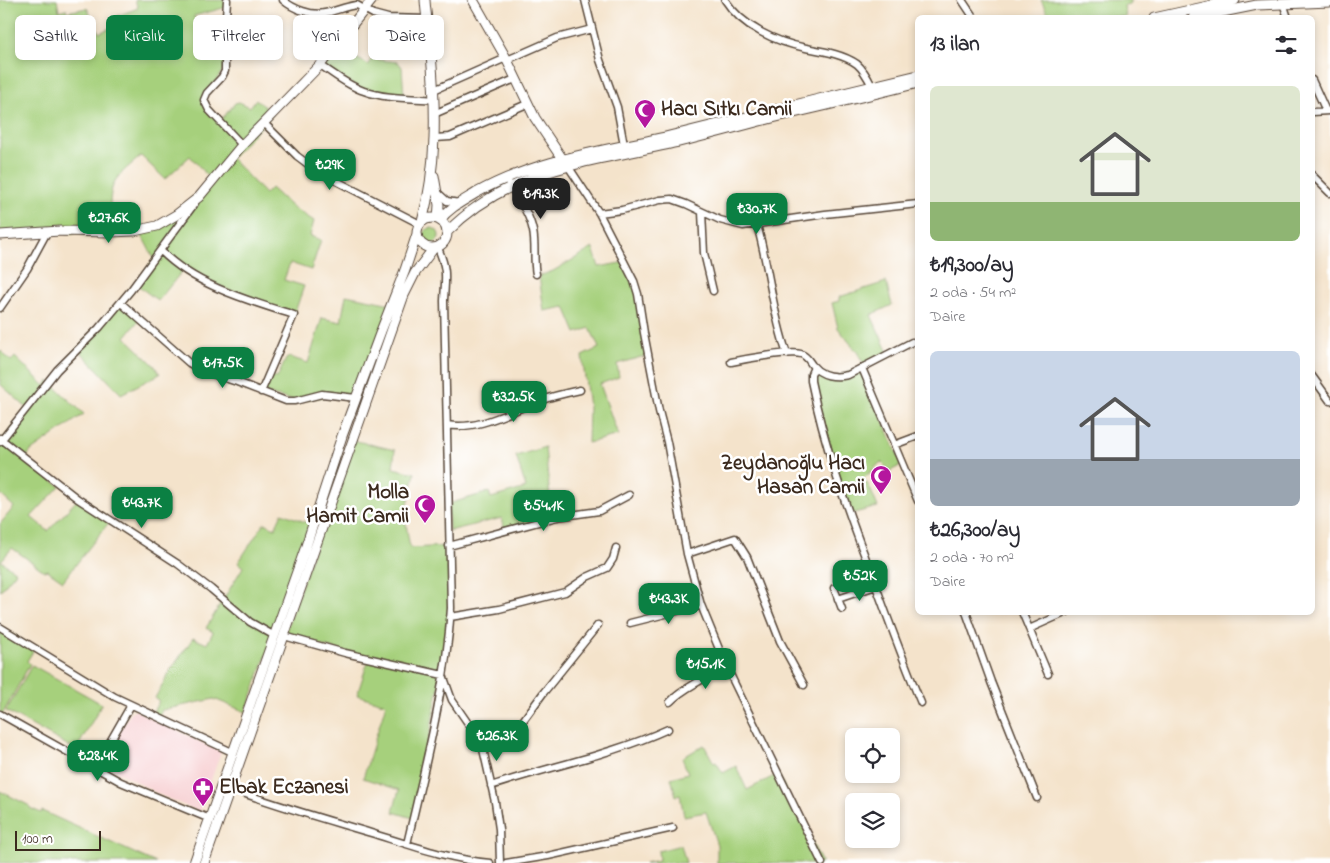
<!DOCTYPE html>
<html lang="tr">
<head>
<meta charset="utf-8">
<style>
  :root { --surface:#fff; --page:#f7f7f7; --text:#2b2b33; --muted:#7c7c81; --accent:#0b8043 }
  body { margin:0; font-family:"Indie Flower",sans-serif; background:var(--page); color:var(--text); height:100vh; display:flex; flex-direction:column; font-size:19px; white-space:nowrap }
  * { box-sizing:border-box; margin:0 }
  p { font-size:16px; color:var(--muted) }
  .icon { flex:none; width:28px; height:28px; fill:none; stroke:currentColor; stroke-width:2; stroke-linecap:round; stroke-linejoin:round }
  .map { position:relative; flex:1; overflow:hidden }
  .side { position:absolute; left:915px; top:15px; width:400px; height:600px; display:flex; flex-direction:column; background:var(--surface); border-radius:8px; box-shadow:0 2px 8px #0003 }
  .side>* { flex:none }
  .banner { position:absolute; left:15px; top:15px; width:475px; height:45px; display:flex; gap:10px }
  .controls { position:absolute; left:845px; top:728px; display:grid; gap:10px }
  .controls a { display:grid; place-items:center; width:55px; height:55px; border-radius:8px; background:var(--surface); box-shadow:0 2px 8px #0003; font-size:25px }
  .scale { position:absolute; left:15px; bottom:12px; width:86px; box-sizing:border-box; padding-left:5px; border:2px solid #3b2a1e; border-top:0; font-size:14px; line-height:18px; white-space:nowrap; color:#3b2a1e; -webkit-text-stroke:4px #fff; paint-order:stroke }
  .price { position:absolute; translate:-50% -42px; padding:0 11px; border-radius:10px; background:var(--accent); color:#fff; font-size:16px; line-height:32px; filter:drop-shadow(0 1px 2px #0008) }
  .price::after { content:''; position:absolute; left:50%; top:30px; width:15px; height:11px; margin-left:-8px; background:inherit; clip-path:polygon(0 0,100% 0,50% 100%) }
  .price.current { background:#222; color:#fff }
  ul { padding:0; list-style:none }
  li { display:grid; align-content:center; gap:10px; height:265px; padding:0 15px }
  li span { display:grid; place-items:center; height:155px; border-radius:8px; color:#555 }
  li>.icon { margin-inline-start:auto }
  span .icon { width:90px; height:90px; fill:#fffc; stroke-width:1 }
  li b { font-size:21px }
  h2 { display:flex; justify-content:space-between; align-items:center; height:60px; padding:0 15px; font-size:21px }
  .chip { padding:0 18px; border-radius:8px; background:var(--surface); box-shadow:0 2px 8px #0003; font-size:18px; line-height:45px }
  .chip.current { background:var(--accent); color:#fff }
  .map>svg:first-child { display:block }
  .built { fill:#f7cfd1 }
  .green { fill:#a6d07b; stroke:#707d4c }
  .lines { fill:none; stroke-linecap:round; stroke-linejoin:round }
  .street-casing { stroke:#574638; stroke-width:9 }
  .secondary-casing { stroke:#574638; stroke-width:11 }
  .street { stroke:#fff; stroke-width:6 }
  .secondary { stroke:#fff; stroke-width:9 }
  .labels { text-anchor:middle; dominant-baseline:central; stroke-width:5; stroke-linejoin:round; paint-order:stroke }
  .poi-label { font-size:21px; font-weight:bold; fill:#3b2a1e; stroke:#fff; text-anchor:start }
</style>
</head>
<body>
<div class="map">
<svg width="1330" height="863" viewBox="0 0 1330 863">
  <rect width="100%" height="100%" fill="#fff"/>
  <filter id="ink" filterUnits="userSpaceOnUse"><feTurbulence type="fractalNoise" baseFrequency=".02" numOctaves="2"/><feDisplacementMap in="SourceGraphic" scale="10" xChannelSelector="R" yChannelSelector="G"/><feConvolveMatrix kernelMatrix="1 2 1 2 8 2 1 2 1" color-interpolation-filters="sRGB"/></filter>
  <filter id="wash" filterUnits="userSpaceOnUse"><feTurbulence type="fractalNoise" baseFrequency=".0096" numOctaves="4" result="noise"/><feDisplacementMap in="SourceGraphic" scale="20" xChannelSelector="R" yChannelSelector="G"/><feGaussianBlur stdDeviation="1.12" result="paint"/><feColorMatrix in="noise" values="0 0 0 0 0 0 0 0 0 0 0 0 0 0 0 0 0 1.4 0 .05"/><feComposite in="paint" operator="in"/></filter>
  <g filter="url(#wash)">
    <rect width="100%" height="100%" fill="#f4e3cb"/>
    <!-- built -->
    <path class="built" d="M135,710L221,752L200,812L162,796L103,764L107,753L132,711Z"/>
    <!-- green -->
    <path class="green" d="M0,0H57L59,11L66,9L67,12L87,8L99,33L121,23L117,16L138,8L135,0H227V7L194,16L199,34L225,28L226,65L204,100L220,121L235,103L239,102L250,107L256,99L273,114L231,158L265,194L271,188L292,207L314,221L310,236L321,240L311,270L290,263L284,280L304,286L294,315L262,305L183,270L158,301L136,284L154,259L139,230L165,222L212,181L190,156L165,179L141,156C132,164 121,172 115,181C107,195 111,217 111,232L0,235Z
      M1041,0H1130V5L1124,6L1126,17H1049Z
      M335,47L369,65L371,59L398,62L402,67L404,97L364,91L320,65Z
      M423 236a8 8 0 1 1 16 0a8 8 0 1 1-16 0Z
      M593,248L599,267L625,262L634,281L648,355L617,364L619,377L600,384L618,435L588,443L589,407L582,356L599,348L590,328L576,333L565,307L544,311L539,276L553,271Z
      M886,282L892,305L871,315L889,355L865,366L857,352L838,328L832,303L839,301V297Z
      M346,295L391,304L356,398L338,395L295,401L261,392L268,375L277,378L286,359L289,357L308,363L322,318L341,322Z
      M121,303L140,319L125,337L154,365L160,374L121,394L78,349Z
      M0,350L11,361L15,357L45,386L49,381L84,414L31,451L25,459L60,486L31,517L48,531L78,499L110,521L63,581L47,570L44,571L12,548L1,561L16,572L0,591V524L14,507L0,494V442L28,409L0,384Z
      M862,368L902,465L890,471L881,462L863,479L869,486L878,507L850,514L831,457L811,374L818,371L834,377Z
      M352,440L395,450L393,468L415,473L405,518L410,548L449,546V636L413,818L393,812L399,790L363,778L386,704L357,695L369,658L284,636Z
      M545,447L552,519L505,531L502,518L449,531L448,504L489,492L491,498L526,488L516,456Z
      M282,513L313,525L246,712L214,699L162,710L158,718L151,715L159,701L155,698L170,671L193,638L207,644L213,632L206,628L243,567L238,563L264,523L275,528Z
      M0,627L35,648L27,661L30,664L2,715L0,714Z
      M32,665L102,704L76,750L6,711Z
      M704,745L714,763L716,762L723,773L736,766L747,790L778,774L822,863H717V845L706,812L684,816L680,795L676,796L671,778L688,773L682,758Z
      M0,791L30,806V808L41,813L42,811L156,863H0Z
      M681,845L686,863H645L659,860L658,851Z"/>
  </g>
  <g filter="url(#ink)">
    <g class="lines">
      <!-- street casing -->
      <g class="street-casing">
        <path id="street" d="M227,0L225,33V71L222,77L207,93L204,100L209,110L242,145
          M283,0C293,9 312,16 325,13C336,11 346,6 357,5L373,14L388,18L427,19
          M585,0L600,60L617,107L624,145
          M725,0C742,27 776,42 806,48C822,51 843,54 857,64C864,70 868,78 872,86
          M962,0L974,18
          M1283,3L1288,18
          M507,60L557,38L592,29
          M320,65C334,74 348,86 364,91C386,99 411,98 434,100
          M1312,80L1326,111
          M434,90L506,58
          M1312,112L1329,111
          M434,114L515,79
          M264,123L297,156L317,171L420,224
          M435,138L450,137L527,104
          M568,166L599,213L634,281L638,294L644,333L659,411L667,442L687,554L701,605L726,666L822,863
          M1312,175L1330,193
          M506,178C515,195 529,211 533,231C536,245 533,260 536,274
          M437,192L447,201L459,203
          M702,212L704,253L713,291
          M599,213L622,210L660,200L672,199L686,204L720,220L743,226L825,214L918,204
          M757,225C769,267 772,312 787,354
          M161,251C196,286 247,300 294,315L261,392
          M121,303L189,363L203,371L237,382L286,401H295L322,394L356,398
          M0,308L27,269L47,232
          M731,362C745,359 789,351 801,354C807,356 809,361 812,365C821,376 835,378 848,375L912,342
          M814,367L811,374V381C824,445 846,507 869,567C886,613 902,658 921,703
          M862,368L918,501
          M1312,376L1330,401
          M447,425C479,431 510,411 539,401C552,396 566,393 580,390
          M0,438L78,499L178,564L211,589L250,622L273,635
          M0,442L57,370L99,328L131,290L195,203
          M894,445L918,436
          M449,546L557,517L599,511L629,495
          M687,554L735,538L747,557L780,641L804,685
          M834,588L842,609
          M838,599L876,586
          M966,612L991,682L1037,798
          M1022,612L1048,674
          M450,617L499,609L565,592L587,577L607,568L613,559L616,548
          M630,623L701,605
          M0,627L115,697L232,752
          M1029,629L1067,612
          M284,636L345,653L443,675L452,700L476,735L483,749L495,802L499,829L500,863
          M670,702C687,684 708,681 724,661
          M0,714L121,782L210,819
          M483,749L500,743L514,733L544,692L598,625
          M95,768L131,705
          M221,785C270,804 321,818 371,833C410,845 449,859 490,863
          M491,786C551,766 611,755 668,729
          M407,844C425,766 446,687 451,608L444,301C445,277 448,271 438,248
          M506,863L548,856L673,828"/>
      </g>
      <!-- secondary casing -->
      <g class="secondary-casing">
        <path id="secondary" d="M473,0L506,58L535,118L565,163
          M1154,18L1235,0
          M1193,18L1257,5L1330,2
          M434,176L439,205L438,219
          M417 233a15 15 0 1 1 30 0a15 15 0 1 1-30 0Z
          M440,220C449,208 463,201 476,193C540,157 612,150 682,133C761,113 839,94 918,75
          M422,222C437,167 436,110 431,54C430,36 426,18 425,0
          M447,232C513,165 597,162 683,141C708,135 734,128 760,121C812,108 865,97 918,83
          M0,235L60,231L111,232L134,231L157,226L176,215L199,197L242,145L320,65L372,0
          M194,863L305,549L342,436L381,331L405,270L417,234
          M204,863L404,295L415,273L433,249"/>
      </g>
      <!-- street -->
      <use href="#street" class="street"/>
      <!-- secondary -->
      <use href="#secondary" class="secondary"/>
    </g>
  </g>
  <!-- icons -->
  <defs>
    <g id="mosque-pin" transform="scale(1.125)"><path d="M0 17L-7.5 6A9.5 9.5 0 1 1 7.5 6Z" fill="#b5179e" stroke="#fff"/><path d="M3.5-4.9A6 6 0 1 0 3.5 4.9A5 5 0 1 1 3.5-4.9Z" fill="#fff"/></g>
    <g id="pharmacy-pin" transform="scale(1.125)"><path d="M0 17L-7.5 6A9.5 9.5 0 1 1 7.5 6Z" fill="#b5179e" stroke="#fff"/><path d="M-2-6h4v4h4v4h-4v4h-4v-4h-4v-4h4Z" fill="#fff"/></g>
  </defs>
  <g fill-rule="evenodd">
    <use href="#mosque-pin" x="645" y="110"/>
    <use href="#mosque-pin" x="881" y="476"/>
    <use href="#mosque-pin" x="425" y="505"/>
    <use href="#pharmacy-pin" x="203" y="788"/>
  </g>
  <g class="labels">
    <!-- poi labels -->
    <g class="poi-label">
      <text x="661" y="110">Hacı Sıtkı Camii</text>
      <text x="865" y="464" text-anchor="end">Zeydanoğlu Hacı<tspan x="865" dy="24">Hasan Camii</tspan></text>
      <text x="409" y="493" text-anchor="end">Molla<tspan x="409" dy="24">Hamit Camii</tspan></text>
      <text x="219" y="788">Elbak Eczanesi</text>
    </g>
  </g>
</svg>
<div class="controls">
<a><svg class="icon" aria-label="locate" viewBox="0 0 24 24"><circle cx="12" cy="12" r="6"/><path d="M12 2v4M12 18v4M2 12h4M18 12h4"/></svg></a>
<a><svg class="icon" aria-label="layers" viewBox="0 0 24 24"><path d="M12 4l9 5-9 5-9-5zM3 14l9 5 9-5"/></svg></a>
</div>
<div class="scale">100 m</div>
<b class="price" style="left:330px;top:191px">₺29K</b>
<b class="price current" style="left:541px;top:220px">₺19.3K</b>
<b class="price" style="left:757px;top:235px">₺30.7K</b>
<b class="price" style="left:109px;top:244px">₺27.6K</b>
<b class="price" style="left:223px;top:389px">₺17.5K</b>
<b class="price" style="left:514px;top:423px">₺32.5K</b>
<b class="price" style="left:142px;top:529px">₺43.7K</b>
<b class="price" style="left:544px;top:532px">₺54.1K</b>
<b class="price" style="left:860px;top:602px">₺52K</b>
<b class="price" style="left:669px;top:625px">₺43.3K</b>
<b class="price" style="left:706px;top:690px">₺15.1K</b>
<b class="price" style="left:497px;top:762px">₺26.3K</b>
<b class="price" style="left:98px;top:782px">₺28.4K</b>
<div class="banner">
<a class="chip">Satılık</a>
<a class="chip current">Kiralık</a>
<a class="chip">Filtreler</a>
<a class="chip">Yeni</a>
<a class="chip">Daire</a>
</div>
<section class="side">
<h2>13 ilan<svg class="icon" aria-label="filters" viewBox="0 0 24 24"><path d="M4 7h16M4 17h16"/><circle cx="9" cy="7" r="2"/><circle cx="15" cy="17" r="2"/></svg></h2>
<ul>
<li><span style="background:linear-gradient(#dfe7d0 75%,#8fb573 0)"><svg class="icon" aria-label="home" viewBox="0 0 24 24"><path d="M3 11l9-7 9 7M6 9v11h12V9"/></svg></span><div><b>₺19,300/ay</b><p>2 oda · 54 m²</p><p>Daire</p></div></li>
<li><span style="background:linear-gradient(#c9d6e8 70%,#9aa5b1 0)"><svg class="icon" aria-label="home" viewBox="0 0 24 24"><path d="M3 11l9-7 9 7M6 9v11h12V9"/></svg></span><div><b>₺26,300/ay</b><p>2 oda · 70 m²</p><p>Daire</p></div></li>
</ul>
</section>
</div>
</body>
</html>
